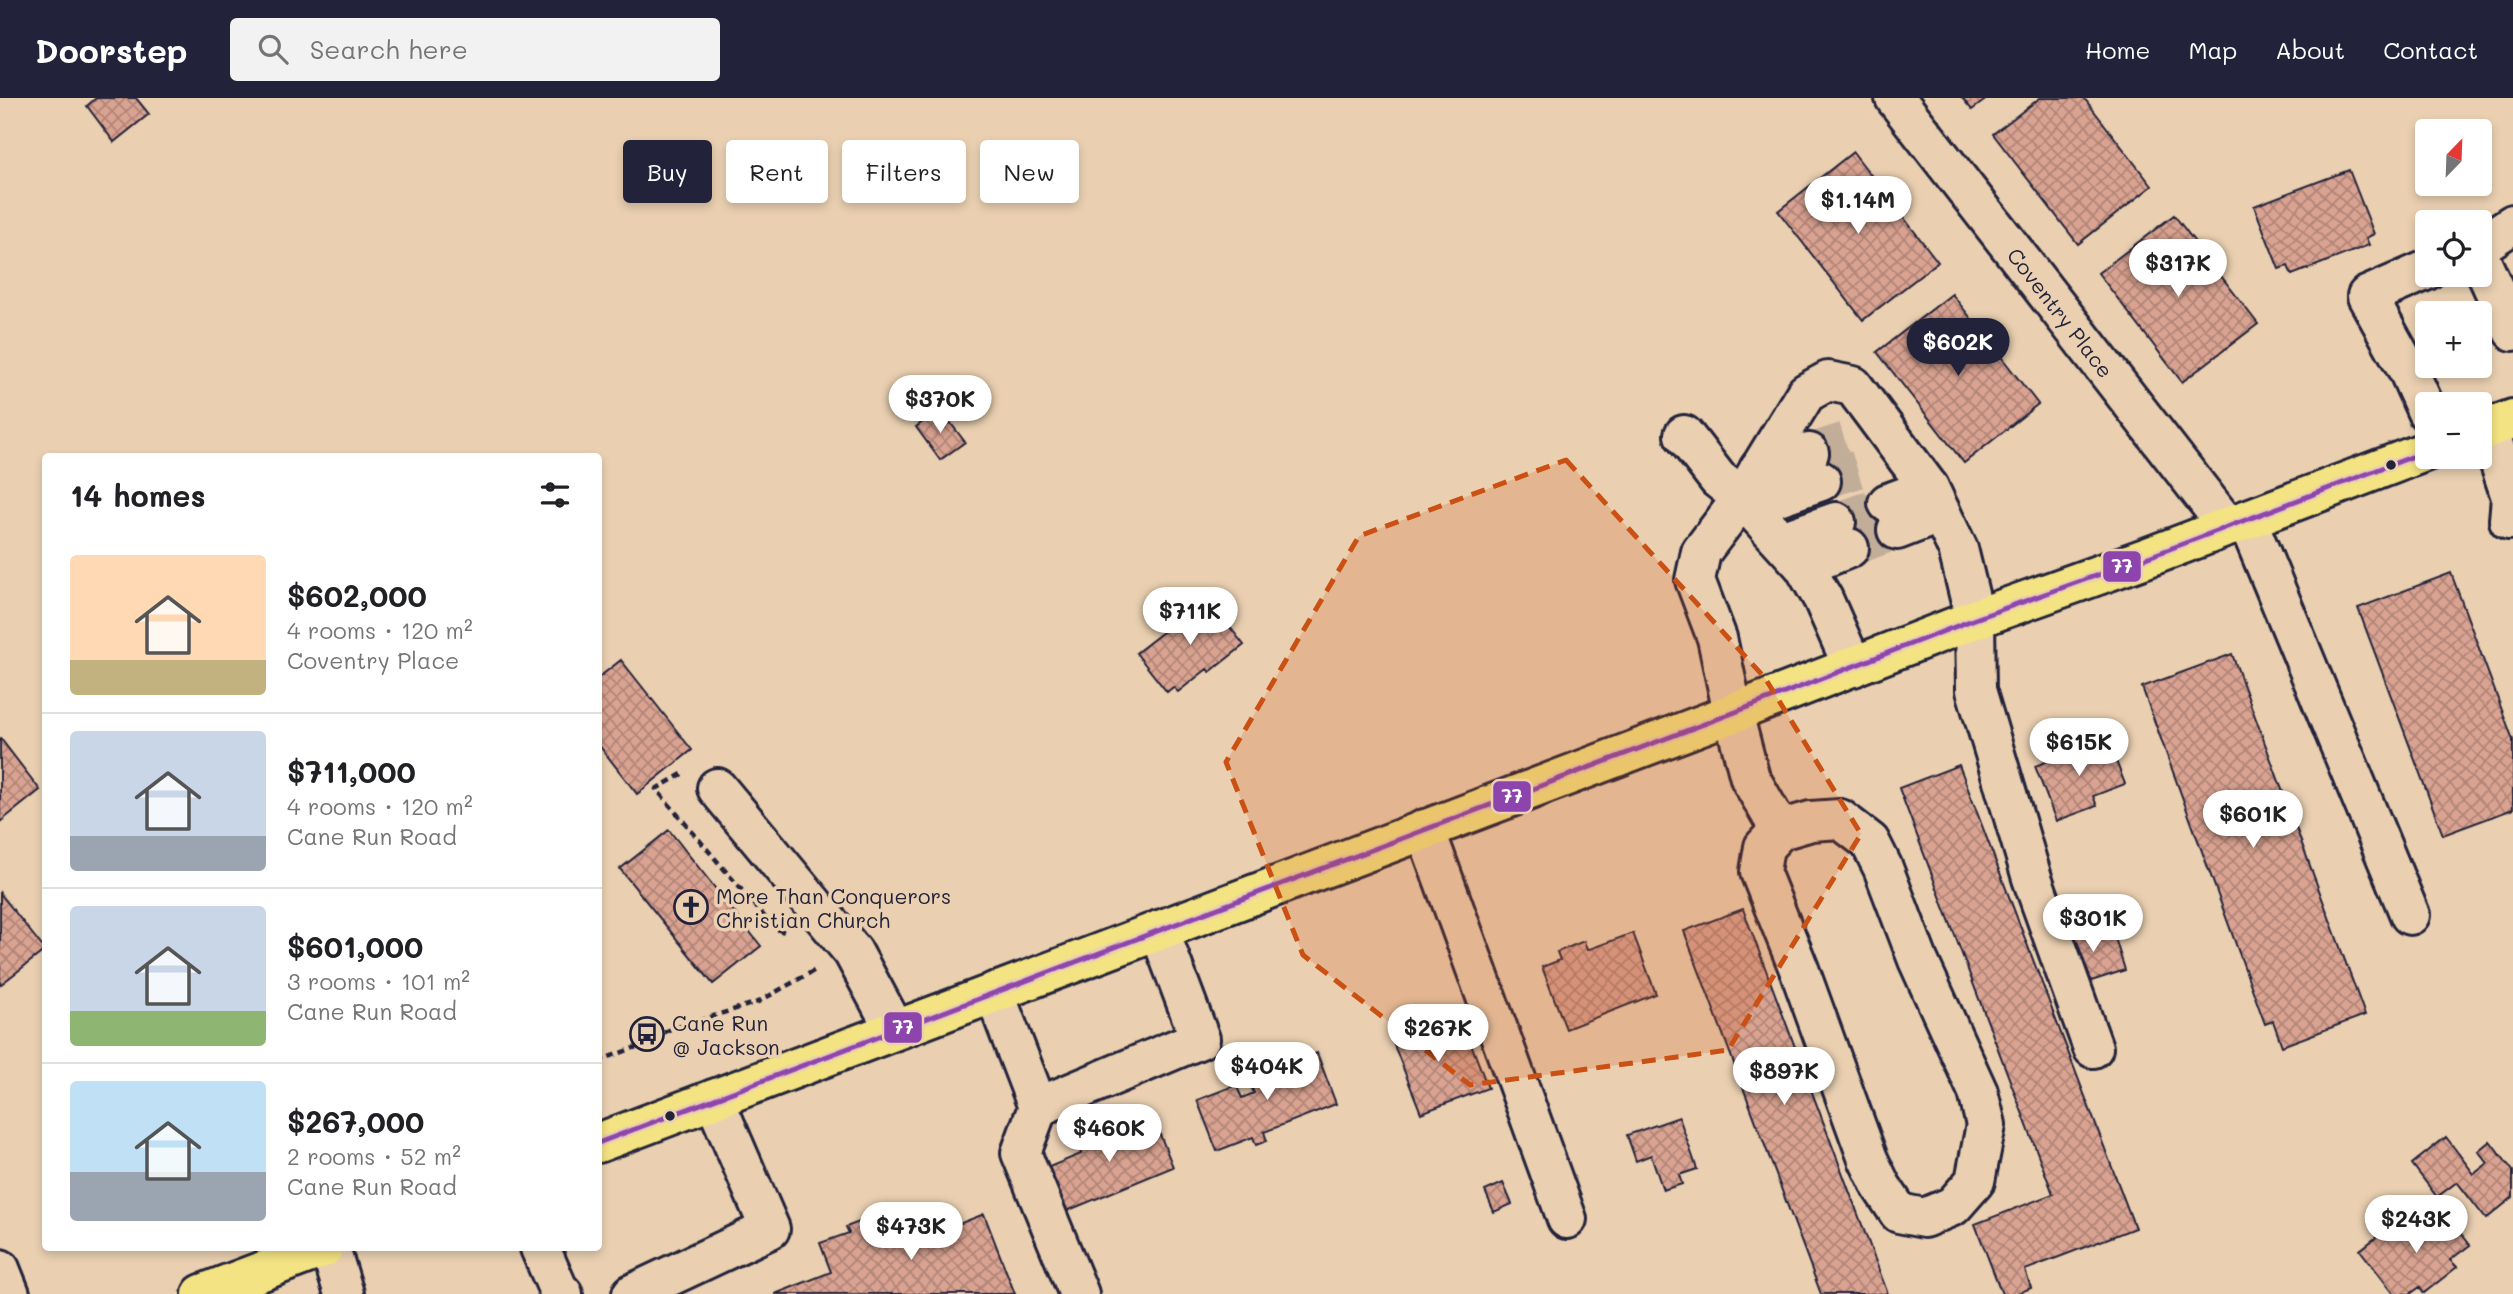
<!DOCTYPE html>
<html lang="en">
<head>
<meta charset="utf-8">
<style>
  :root { --surface:#fff; --page:#f2f2f2; --text:#202124; --muted:#757577; --line:#e0e0e0; --accent:#22223b }
  body { margin:0; font-family:Mali,sans-serif; background:var(--page); color:var(--text); height:100vh; display:flex; flex-direction:column; font-size:26px; white-space:nowrap }
  * { box-sizing:border-box; margin:0 }
  p { font-size:23px; color:var(--muted) }
  .icon { flex:none; width:38px; height:38px; fill:none; stroke:currentColor; stroke-width:2; stroke-linecap:round; stroke-linejoin:round }
  .map { position:relative; flex:1; overflow:hidden }
  .sheet { position:absolute; left:42px; top:355px; width:560px; height:798px; display:flex; flex-direction:column; background:var(--surface); border-radius:7px; box-shadow:0 4px 10px #0003 }
  .sheet>* { flex:none }
  .guide { position:absolute; left:623px; top:42px; width:665px; height:63px; display:flex; gap:14px }
  .needle { width:46px; rotate:23deg }
  .fabs { position:absolute; left:2415px; top:21px; display:grid; gap:14px }
  .fabs a { display:grid; place-items:center; width:77px; height:77px; border-radius:7px; background:var(--surface); box-shadow:0 4px 10px #0003; font-size:35px }
  .price { position:absolute; translate:-50% -60px; padding:0 16px; border-radius:24px; background:#fff; color:#222; font-size:23px; line-height:46px; filter:drop-shadow(0 2px 4px #0008) }
  .price::after { content:''; position:absolute; left:50%; top:42px; width:21px; height:16px; margin-left:-10px; background:inherit; clip-path:polygon(0 0,100% 0,50% 100%) }
  .price.current { background:var(--accent); color:#fff }
  ul { padding:0; list-style:none }
  li { display:flex; align-items:center; gap:21px; height:175px; padding:0 28px }
  li+li { border-top:2px solid var(--line) }
  li span { display:grid; place-items:center; flex:none; width:196px; height:140px; border-radius:7px; color:#555 }
  li>.icon { margin-inline-start:auto }
  span .icon { width:84px; height:84px; fill:#fffc; stroke-width:1 }
  li b { font-size:30px }
  h2 { display:flex; justify-content:space-between; align-items:center; height:84px; padding:0 28px; font-size:30px }
  .chip { padding:0 24px; border-radius:7px; background:var(--surface); box-shadow:0 4px 10px #0003; font-size:24px; line-height:63px }
  .chip.current { background:var(--accent); color:#fff }
  header { display:flex; align-items:center; gap:42px; box-sizing:border-box; height:98px; padding:0 35px; background:var(--accent); color:#fff }
  header strong { font-size:33px }
  nav { display:flex; gap:38px; margin-inline-start:auto; font-size:24px }
  .search { width:490px; height:63px; background:var(--page); display:flex; align-items:center; gap:18px; box-sizing:border-box; padding:0 24px; border-radius:7px; color:var(--muted); font-size:26px }
  .map>svg:first-child { display:block }
  .building { fill:url(#building-cross-hatch); stroke:#22223b; stroke-width:2 }
  .lines { fill:none; stroke-linecap:round; stroke-linejoin:round }
  .minor-tunnel { stroke:#c2ad99; stroke-width:38; stroke-dasharray:38 19; stroke-linecap:butt }
  .minor-casing { stroke:#22223b; stroke-width:44 }
  .highway-casing { stroke:#22223b; stroke-width:44 }
  .path { stroke:#22223b; stroke-width:4.5; stroke-dasharray:7 5; stroke-linecap:butt }
  .minor { stroke:#ead0b1; stroke-width:38 }
  .highway { stroke:#f4e382; stroke-width:38 }
  .bus-1-casing { stroke:#ead0b1; stroke-width:10 }
  .bus-1 { stroke:#8e44ad; stroke-width:5 }
  .marked { fill:#ca5113; fill-opacity:0.2; stroke:#ca5113; stroke-width:5; stroke-dasharray:14 9; stroke-linejoin:round }
  .bus-dot { fill:#22223b; stroke:#ead0b1; stroke-width:2.5 }
  .labels { text-anchor:middle; dominant-baseline:central; stroke-width:7; stroke-linejoin:round; paint-order:stroke }
  .street-label { font-size:21px; fill:#22223b; stroke:#ead0b1 }
  .poi-label { font-size:21px; fill:#22223b; stroke:#ead0b1; text-anchor:start }
  .line-badge { stroke:#ead0b1; stroke-width:2.5 }
  .badge-label { font-size:19px; text-anchor:middle; font-weight:bold; fill:#fff }
</style>
</head>
<body>
<header>
<strong>Doorstep</strong>
<div class="search"><svg class="icon" aria-label="search" viewBox="0 0 24 24"><circle cx="10" cy="10" r="6"/><path d="M15 15l6 6"/></svg>Search here</div>
<nav><a>Home</a><a>Map</a><a>About</a><a>Contact</a></nav>
</header>
<div class="map">
<svg width="2513" height="1196" viewBox="0 0 2513 1196">
  <defs>
    <pattern id="building-cross-hatch" width="8" height="8" patternUnits="userSpaceOnUse" patternTransform="scale(1.75)"><rect width="8" height="8" fill="#daa391"/><path d="M0 0l8 8M0 8l8-8" fill="none" stroke="#b08478"/></pattern>
  </defs>
  <rect width="100%" height="100%" fill="#ead0b1"/>
  <filter id="ink" filterUnits="userSpaceOnUse"><feTurbulence type="fractalNoise" baseFrequency=".0143" numOctaves="2"/><feDisplacementMap in="SourceGraphic" scale="14" xChannelSelector="R" yChannelSelector="G"/><feConvolveMatrix kernelMatrix="1 2 1 2 8 2 1 2 1" color-interpolation-filters="sRGB"/></filter>
  <g filter="url(#ink)">
    <!-- building -->
    <path class="building" d="M96,0H136L149,16L114,44L87,8Z
      M1962,0H1988L1972,12Z
      M2040,0H2084L2152,88L2078,146L1993,36Z
      M1853,54L1938,164L1863,222L1778,113Z
      M2349,72L2374,136L2366,140L2369,147L2292,177L2288,168L2279,171L2254,108Z
      M2174,117L2258,226L2182,284L2098,175Z
      M1952,196L2038,306L1964,365L1877,254Z
      M940,311L965,344L940,362L916,329Z
      M2451,475L2513,642V711L2443,737L2358,510Z
      M1207,500L1244,547L1210,574L1207,571L1178,594L1173,589L1167,594L1136,555Z
      M2232,556L2365,917L2282,948L2273,923L2265,926L2142,589Z
      M621,562L692,652L637,696L598,646V580Z
      M2107,640L2125,686L2093,698L2097,708L2056,723L2035,668Z
      M1,641L40,692L0,724V642Z
      M1959,667L2135,1130L2025,1172L2031,1190L2016,1196H2002L1975,1126L2053,1096L1899,690Z
      M669,732L761,848L713,886L620,771Z
      M0,795L45,852L0,887Z
      M1743,811L1888,1196H1821L1684,833Z
      M2110,824L2125,872L2076,888L2060,840Z
      M1633,835L1656,896L1566,931L1542,869L1560,862L1557,854L1584,843L1587,852Z
      M1435,920L1439,931L1447,928L1450,936L1465,930L1488,990L1421,1015L1390,937Z
      M1317,955L1336,1006L1264,1034L1267,1043L1256,1047L1253,1039L1217,1053L1197,1002L1236,987L1242,1000L1254,995L1248,982L1270,974L1267,967L1290,958L1292,964Z
      M1153,1019L1173,1069L1062,1115L1044,1071L1081,1056L1079,1049L1096,1042L1092,1033L1116,1024L1120,1033Z
      M1679,1019L1697,1071L1679,1077L1682,1086L1663,1092L1651,1057L1636,1063L1627,1037Z
      M2446,1039L2474,1076L2488,1065L2478,1053L2490,1043L2513,1073V1099L2486,1121L2457,1084L2437,1099L2412,1066Z
      M1503,1085L1512,1106L1494,1114L1485,1093Z
      M2444,1113L2470,1147L2450,1162L2457,1169L2424,1195L2420,1189L2410,1196H2394L2360,1152L2396,1124L2404,1135L2406,1133L2409,1136Z
      M901,1115L913,1144L984,1116L1015,1196H775L831,1174L820,1145L849,1135L846,1129L867,1121L869,1127Z"/>
    <g class="lines">
      <!-- minor-tunnel -->
      <path class="minor-tunnel" d="M1809,355L1862,338
        M1821,383L1871,367
        M1836,424L1888,405
        M1849,450L1897,432"/>
      <!-- minor casing -->
      <g class="minor-casing">
        <g id="minor">
          <path id="s1" d="M1895,0L2228,429"/>
          <path d="M2480,148L2513,126"/>
          <path d="M2480,161L2513,233"/>
          <path d="M2427,172L2367,198L2409,274L2427,314"/>
          <path d="M2488,330L2511,399L2509,422L2513,421"/>
          <path d="M1684,337L1718,381L1742,400L1804,468L1823,501L1853,569"/>
          <path d="M1759,371L1809,355"/>
          <path d="M1888,405L1929,390"/>
          <path d="M1750,408L1821,383"/>
          <path d="M2247,422L2410,817"/>
          <path d="M1897,432L1941,415"/>
          <path d="M1782,443L1836,424"/>
          <path d="M1804,468L1849,450"/>
          <path d="M717,690L853,854L895,932"/>
          <path d="M1840,721L1870,744L1883,770L1918,862L1978,994L1986,1027L1975,1083L1953,1108L1924,1120L1899,1115L1881,1088L1868,1061L1799,871L1760,774L1764,749L1780,732L1811,723Z"/>
          <path d="M1425,731L1567,1121"/>
          <path d="M1780,732L1750,680L1733,615L1717,540L1695,482L1701,454L1742,400L1806,295L1828,283L1853,288L1929,390L1958,451L1975,521L1976,592L2032,780L2093,950"/>
          <path d="M994,894L1038,1009L1021,1055L1079,1196"/>
          <path d="M1038,1009L1200,941L1159,832"/>
          <path d="M330,1150L344,1196"/>
          <path d="M540,1150L558,1191L563,1196"/>
          <path d="M0,1171L10,1196"/>
          <path d="M632,1196L770,1131L714,1001"/>
        </g>
      </g>
      <!-- highway casing -->
      <g class="highway-casing">
        <path id="highway" d="M2480,333L2513,321
          M598,1045L1733,615L1975,521L2151,458L2427,353
          M202,1196L323,1150"/>
      </g>
      <!-- path -->
      <path class="path" d="M682,676L656,691L774,830L784,834
        M598,963L642,947L669,932L758,904L817,871"/>
      <!-- minor -->
      <use href="#minor" class="minor"/>
      <!-- highway -->
      <use href="#highway" class="highway"/>
      <!-- bus-1 casing -->
      <g class="bus-1-casing">
        <path id="bus-1" d="M598,1045L1733,615L1975,521L2151,458L2427,353"/>
      </g>
      <!-- bus-1 -->
      <use href="#bus-1" class="bus-1"/>
    </g>
  </g>
  <!-- marked area -->
  <path class="marked" d="M1566,362L1765,580L1861,736L1728,952L1470,987L1303,857L1226,664L1359,438Z"/>
  <!-- icons -->
  <defs>
    <g id="church-ring" transform="scale(1.75)"><circle r="9.5" fill="#ead0b1" stroke="#22223b" stroke-width="1.5"/><path d="M-1.2-6h2.4v3.5h3.3v2.4h-3.3V6h-2.4V-.1h-3.3v-2.4h3.3Z" fill="#22223b"/></g>
    <g id="bus-ring" transform="scale(1.75)"><circle r="9.5" fill="#ead0b1" stroke="#22223b" stroke-width="1.5"/><path d="M-5-6H5V4H4V6H2V4H-2V6H-4V4H-5ZM-3.5-4V0h7V-4ZM-3.5 1.2v1.5H-2V1.2ZM2 1.2v1.5H3.5V1.2Z" fill="#22223b"/></g>
  </defs>
  <g fill-rule="evenodd">
    <use href="#church-ring" x="691" y="809"/>
    <use href="#bus-ring" x="647" y="936"/>
  </g>
  <!-- markers -->
  <g class="bus-dot">
    <circle cx="2391" cy="367" r="6"/>
    <circle cx="670" cy="1018" r="6"/>
  </g>
  <g class="labels">
    <!-- street labels -->
    <g class="street-label">
      <text stroke="none"><textPath href="#s1" startOffset="271">Coventry Place</textPath></text>
    </g>
    <!-- poi labels -->
    <g class="poi-label">
      <text x="716" y="797">More Than Conquerors<tspan x="716" dy="24">Christian Church</tspan></text>
      <text x="672" y="924">Cane Run<tspan x="672" dy="24">@ Jackson</tspan></text>
    </g>
  </g>
  <g class="line-badge">
    <rect x="2102" y="452" width="40" height="33" rx="7" fill="#8e44ad"/>
    <rect x="1492" y="682" width="40" height="33" rx="7" fill="#8e44ad"/>
    <rect x="883" y="913" width="40" height="33" rx="7" fill="#8e44ad"/>
  </g>
  <g class="badge-label">
    <text x="2122" y="475">77</text>
    <text x="1512" y="705">77</text>
    <text x="903" y="936">77</text>
  </g>
</svg>
<div class="fabs">
<a><svg class="needle" viewBox="-14 -14 28 28"><path d="M0-13l5 13h-10z" fill="#e53935"/><path d="M0 13l5-13h-10z" fill="#757577"/></svg></a>
<a><svg class="icon" aria-label="locate" viewBox="0 0 24 24"><circle cx="12" cy="12" r="6"/><path d="M12 2v4M12 18v4M2 12h4M18 12h4"/></svg></a>
<a>+</a>
<a>−</a>
</div>
<b class="price" style="left:1858px;top:138px">$1.14M</b>
<b class="price" style="left:2178px;top:201px">$317K</b>
<b class="price current" style="left:1958px;top:280px">$602K</b>
<b class="price" style="left:940px;top:337px">$370K</b>
<b class="price" style="left:1190px;top:549px">$711K</b>
<b class="price" style="left:2079px;top:680px">$615K</b>
<b class="price" style="left:2253px;top:752px">$601K</b>
<b class="price" style="left:2093px;top:856px">$301K</b>
<b class="price" style="left:1438px;top:966px">$267K</b>
<b class="price" style="left:1267px;top:1004px">$404K</b>
<b class="price" style="left:1784px;top:1009px">$897K</b>
<b class="price" style="left:1109px;top:1066px">$460K</b>
<b class="price" style="left:2416px;top:1157px">$243K</b>
<b class="price" style="left:911px;top:1164px">$473K</b>
<div class="guide">
<a class="chip current">Buy</a>
<a class="chip">Rent</a>
<a class="chip">Filters</a>
<a class="chip">New</a>
</div>
<section class="sheet">
<h2>14 homes<svg class="icon" aria-label="filters" viewBox="0 0 24 24"><path d="M4 7h16M4 17h16"/><circle cx="9" cy="7" r="2"/><circle cx="15" cy="17" r="2"/></svg></h2>
<ul>
<li><span style="background:linear-gradient(#ffd9b3 75%,#c2b280 0)"><svg class="icon" aria-label="home" viewBox="0 0 24 24"><path d="M3 11l9-7 9 7M6 9v11h12V9"/></svg></span><div><b>$602,000</b><p>4 rooms · 120 m²</p><p>Coventry Place</p></div></li>
<li><span style="background:linear-gradient(#c9d6e8 75%,#9aa5b1 0)"><svg class="icon" aria-label="home" viewBox="0 0 24 24"><path d="M3 11l9-7 9 7M6 9v11h12V9"/></svg></span><div><b>$711,000</b><p>4 rooms · 120 m²</p><p>Cane Run Road</p></div></li>
<li><span style="background:linear-gradient(#c9d6e8 75%,#8fb573 0)"><svg class="icon" aria-label="home" viewBox="0 0 24 24"><path d="M3 11l9-7 9 7M6 9v11h12V9"/></svg></span><div><b>$601,000</b><p>3 rooms · 101 m²</p><p>Cane Run Road</p></div></li>
<li><span style="background:linear-gradient(#bfe0f5 65%,#9aa5b1 0)"><svg class="icon" aria-label="home" viewBox="0 0 24 24"><path d="M3 11l9-7 9 7M6 9v11h12V9"/></svg></span><div><b>$267,000</b><p>2 rooms · 52 m²</p><p>Cane Run Road</p></div></li>
</ul>
</section>
</div>
</body>
</html>
